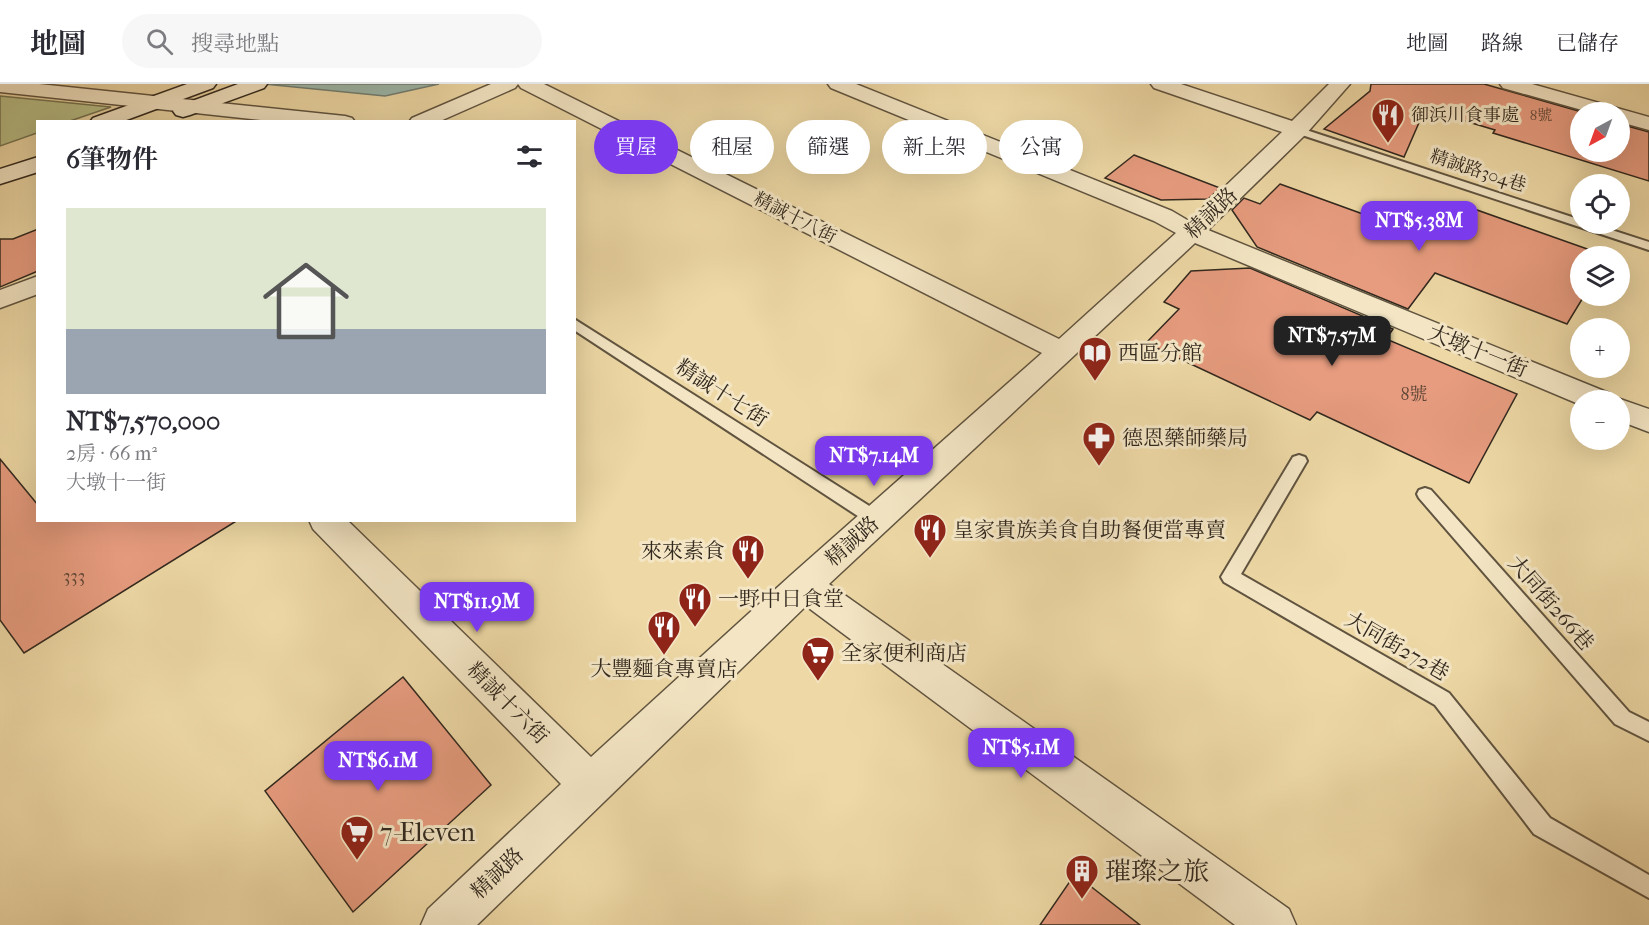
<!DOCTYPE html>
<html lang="zh-TW">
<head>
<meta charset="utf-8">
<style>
  :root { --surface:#fff; --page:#f7f7f7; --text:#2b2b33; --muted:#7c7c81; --line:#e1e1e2; --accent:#7c3aed }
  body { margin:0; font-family:"IM FELL French Canon","Noto Serif TC",serif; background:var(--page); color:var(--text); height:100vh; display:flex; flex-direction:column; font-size:22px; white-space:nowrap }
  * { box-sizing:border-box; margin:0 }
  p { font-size:20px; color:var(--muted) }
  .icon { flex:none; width:33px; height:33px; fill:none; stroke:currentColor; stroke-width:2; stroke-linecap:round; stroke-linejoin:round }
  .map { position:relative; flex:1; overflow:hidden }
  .side { position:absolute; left:36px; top:36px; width:540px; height:402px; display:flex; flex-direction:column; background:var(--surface); border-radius:0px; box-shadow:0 6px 24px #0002 }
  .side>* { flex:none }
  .hud { position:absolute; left:594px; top:36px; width:570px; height:54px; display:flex; gap:12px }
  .needle { width:39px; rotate:221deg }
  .buttons { position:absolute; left:1570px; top:18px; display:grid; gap:12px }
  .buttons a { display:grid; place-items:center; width:60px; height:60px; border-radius:50%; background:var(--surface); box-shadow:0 6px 24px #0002; font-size:30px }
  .price { position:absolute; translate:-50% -51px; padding:0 14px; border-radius:12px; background:var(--accent); color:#fff; font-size:20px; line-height:39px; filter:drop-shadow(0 2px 3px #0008) }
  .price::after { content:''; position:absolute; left:50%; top:36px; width:18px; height:14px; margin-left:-9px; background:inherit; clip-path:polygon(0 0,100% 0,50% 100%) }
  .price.active { background:#222; color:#fff }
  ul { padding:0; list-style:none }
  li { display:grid; align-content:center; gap:12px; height:318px; padding:0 30px }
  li+li { border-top:2px solid var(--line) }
  li span { display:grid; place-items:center; height:186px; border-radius:0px; color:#555 }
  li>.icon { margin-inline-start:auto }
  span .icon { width:108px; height:108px; fill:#fffc; stroke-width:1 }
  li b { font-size:26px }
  h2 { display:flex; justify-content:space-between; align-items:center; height:72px; padding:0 30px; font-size:26px }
  .tag { padding:0 21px; border-radius:27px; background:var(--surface); box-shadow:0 6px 24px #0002; font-size:21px; line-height:54px }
  .tag.active { background:var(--accent); color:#fff }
  header { display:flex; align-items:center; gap:36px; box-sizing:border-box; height:84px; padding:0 30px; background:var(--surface); border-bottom:2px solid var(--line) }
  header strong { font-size:28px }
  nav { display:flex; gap:33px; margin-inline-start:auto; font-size:21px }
  .search { width:420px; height:54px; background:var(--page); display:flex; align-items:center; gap:15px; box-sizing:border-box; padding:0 21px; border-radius:33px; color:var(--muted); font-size:22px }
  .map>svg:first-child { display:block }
  .green { fill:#b9bf87; stroke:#757452; stroke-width:1.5 }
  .water { fill:#9bb9ad; stroke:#717f74; stroke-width:1.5 }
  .building { fill:#e79c7f; stroke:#31281e; stroke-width:1.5 }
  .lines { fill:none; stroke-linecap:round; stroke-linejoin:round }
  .service-casing { stroke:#605440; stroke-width:4 }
  .minor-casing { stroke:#605440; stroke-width:3 }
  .secondary-casing { stroke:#31281e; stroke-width:3 }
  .service { fill:#f4e6c5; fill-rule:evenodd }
  .minor { fill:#f4e6c5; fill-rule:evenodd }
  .secondary { fill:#f4e6c5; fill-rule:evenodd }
  .labels { text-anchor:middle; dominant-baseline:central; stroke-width:6; stroke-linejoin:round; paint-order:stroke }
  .far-number-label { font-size:15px; fill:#5e4536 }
  .far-poi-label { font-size:18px; fill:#31281e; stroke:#f4e6c5; text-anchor:start }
  .far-street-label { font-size:18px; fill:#31281e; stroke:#f4e6c5 }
  .number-label { font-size:18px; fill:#5e4536 }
  .street-label { font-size:21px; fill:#31281e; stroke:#f4e6c5 }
  .poi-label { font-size:21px; fill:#31281e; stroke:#f4e6c5; text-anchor:start }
  .near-poi-label { font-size:26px; fill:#31281e; stroke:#f4e6c5; text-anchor:start }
</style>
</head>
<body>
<header>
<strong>地圖</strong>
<div class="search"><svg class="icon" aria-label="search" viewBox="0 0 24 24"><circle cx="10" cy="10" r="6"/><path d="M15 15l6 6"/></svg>搜尋地點</div>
<nav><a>地圖</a><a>路線</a><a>已儲存</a></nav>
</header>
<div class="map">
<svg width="1649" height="841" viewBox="0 0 1649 841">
  <rect width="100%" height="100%" fill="#eed9a6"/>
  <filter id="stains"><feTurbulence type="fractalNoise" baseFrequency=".00333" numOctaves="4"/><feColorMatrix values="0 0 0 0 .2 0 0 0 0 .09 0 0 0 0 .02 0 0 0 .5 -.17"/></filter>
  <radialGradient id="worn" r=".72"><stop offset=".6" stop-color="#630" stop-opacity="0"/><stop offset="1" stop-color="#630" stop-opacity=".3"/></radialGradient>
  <!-- green -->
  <path class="green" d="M0,12L111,23L70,37L38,38L37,49L0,62Z"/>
  <!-- water -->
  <path class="water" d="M264,0H439L385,12Z"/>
  <!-- building -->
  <path class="building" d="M1371,0H1484L1582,28L1581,68H1620V40L1649,48V97L1493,49L1495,46L1425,25L1404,73L1324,45L1370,7Z
    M1134,71L1220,104L1208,115L1161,116L1105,94Z
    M1280,100L1432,155L1460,120L1607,172H1581V212H1584L1567,240L1435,189L1408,225L1257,163L1232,126L1244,114L1260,120Z
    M38,145V187L0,203V155H13Z
    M1250,184L1393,245L1386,255L1517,310L1469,399L1317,328L1310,336L1146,259L1179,225L1164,218L1191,187Z
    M0,375L38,421V436H238L24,569L0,536Z
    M403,593L491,701L353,828L265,707Z
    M1075,790L1140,841H1040Z"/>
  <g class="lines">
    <!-- service casing -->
    <g class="service-casing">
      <path id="service" d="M1297,43L1581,136V140H1593L1649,158V166L1293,48V44Z
        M574,235L882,430L884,435L882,440L876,441L870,440L574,246Z
        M1299,371L1305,373L1307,377L1241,490L1449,609L1550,734L1649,791V814L1534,750L1435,621L1224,498L1221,493L1293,373Z
        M1425,404L1431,406L1629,628L1649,638V657L1615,640L1419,414L1417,410L1419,406Z"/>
    </g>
    <!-- minor casing -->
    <g class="minor-casing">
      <path id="minor" d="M0,0H39L345,32L352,34L355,38H280L0,8Z
        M491,0H518L515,4L438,38H409L412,34Z
        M518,0H544L1059,255L1176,149L1154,137L831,4L828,0H856L1172,127L1189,137L1282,48L1154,4L1151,0H1181L1292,37L1329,0H1350L1305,51L1208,146L1609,309L1613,316H1581V321L1195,159L829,500L1289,825L1296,841H1235L806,522L477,841H421L428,825L561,700L313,445L309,436H347L591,673L791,491L1042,269L521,4Z
        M1500,0H1532L1649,33V46L1620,38V28H1589L1503,4Z
        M38,192V210L0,224V206Z
        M1620,315L1649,325V348L1620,337V316H1613Z"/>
    </g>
    <!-- secondary casing -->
    <g class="secondary-casing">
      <path id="secondary" d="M187,0H216L213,4L121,38H90L93,34Z
        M238,0H267L264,4L190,31L183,33L176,31L173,27L176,23Z
        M38,73V88L0,100V85Z"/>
    </g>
    <!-- service -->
    <use href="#service" class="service"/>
    <!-- minor -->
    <use href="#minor" class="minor"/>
    <!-- secondary -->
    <use href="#secondary" class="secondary"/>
  </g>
  <!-- icons -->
  <defs>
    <g id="restaurant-pin" transform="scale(1.725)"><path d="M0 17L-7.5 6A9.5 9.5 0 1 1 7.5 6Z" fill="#8f2418" stroke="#f4e6c5"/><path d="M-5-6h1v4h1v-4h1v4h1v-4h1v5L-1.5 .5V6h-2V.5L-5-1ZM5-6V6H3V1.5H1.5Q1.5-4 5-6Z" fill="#fff"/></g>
    <g id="library-pin" transform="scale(1.725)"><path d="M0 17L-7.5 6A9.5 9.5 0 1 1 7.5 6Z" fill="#8f2418" stroke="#f4e6c5"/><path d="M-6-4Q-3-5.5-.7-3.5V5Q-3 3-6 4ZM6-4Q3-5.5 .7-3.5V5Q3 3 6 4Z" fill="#fff"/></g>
    <g id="pharmacy-pin" transform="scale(1.725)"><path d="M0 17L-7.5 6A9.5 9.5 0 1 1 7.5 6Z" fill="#8f2418" stroke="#f4e6c5"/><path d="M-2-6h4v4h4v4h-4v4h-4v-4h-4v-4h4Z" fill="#fff"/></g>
    <g id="supermarket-pin" transform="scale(1.725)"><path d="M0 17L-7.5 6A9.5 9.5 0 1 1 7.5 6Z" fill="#8f2418" stroke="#f4e6c5"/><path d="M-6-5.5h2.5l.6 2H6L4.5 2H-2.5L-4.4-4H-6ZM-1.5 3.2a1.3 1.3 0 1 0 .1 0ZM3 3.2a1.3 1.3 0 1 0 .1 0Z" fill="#fff"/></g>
    <g id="building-pin" transform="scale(1.725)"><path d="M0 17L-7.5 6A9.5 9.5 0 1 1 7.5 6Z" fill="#8f2418" stroke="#f4e6c5"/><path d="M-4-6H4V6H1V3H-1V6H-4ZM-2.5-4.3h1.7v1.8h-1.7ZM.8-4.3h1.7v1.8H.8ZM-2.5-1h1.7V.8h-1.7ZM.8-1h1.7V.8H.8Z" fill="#fff"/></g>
  </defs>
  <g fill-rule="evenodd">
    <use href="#restaurant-pin" x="1388" y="31"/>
    <use href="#library-pin" x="1095" y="269"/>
    <use href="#pharmacy-pin" x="1099" y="354"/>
    <use href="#restaurant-pin" x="930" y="446"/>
    <use href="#restaurant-pin" x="748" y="467"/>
    <use href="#restaurant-pin" x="695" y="515"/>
    <use href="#restaurant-pin" x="664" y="543"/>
    <use href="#supermarket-pin" x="818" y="569"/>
    <use href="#supermarket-pin" x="357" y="748"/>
    <use href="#building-pin" x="1082" y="787"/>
  </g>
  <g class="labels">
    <!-- far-number labels -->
    <g class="far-number-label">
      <text x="1541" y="31">8號</text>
    </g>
    <!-- far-poi labels -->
    <g class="far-poi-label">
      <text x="1411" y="31">御浜川食事處</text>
    </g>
    <!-- far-street labels -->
    <g class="far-street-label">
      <text transform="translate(1478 87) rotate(18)">精誠路304巷</text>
      <text transform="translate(795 134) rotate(27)">精誠十八街</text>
    </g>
    <!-- number labels -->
    <g class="number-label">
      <text x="1414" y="310">8號</text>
      <text x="74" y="492">333</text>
    </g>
    <!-- street labels -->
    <g class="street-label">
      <text transform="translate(1211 129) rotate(-44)">精誠路</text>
      <text transform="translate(1478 267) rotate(22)">大墩十一街</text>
      <text transform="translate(722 309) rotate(33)">精誠十七街</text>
      <text transform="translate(852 457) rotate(-42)">精誠路</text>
      <text transform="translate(1551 519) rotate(49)">大同街266巷</text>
      <text transform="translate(1397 562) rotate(30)">大同街272巷</text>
      <text transform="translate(508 619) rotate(45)">精誠十六街</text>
      <text transform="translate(497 789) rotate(-44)">精誠路</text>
    </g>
    <!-- poi labels -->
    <g class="poi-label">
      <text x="1118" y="269">西區分館</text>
      <text x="1122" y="354">德恩藥師藥局</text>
      <text x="953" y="446">皇家貴族美食自助餐便當專賣</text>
      <text x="725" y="467" text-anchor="end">來來素食</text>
      <text x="718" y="515">一野中日食堂</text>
      <text x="841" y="569">全家便利商店</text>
      <text x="664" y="585" text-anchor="middle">大豐麵食專賣店</text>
    </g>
    <!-- near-poi labels -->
    <g class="near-poi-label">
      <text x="380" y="748">7-Eleven</text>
      <text x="1105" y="787">璀璨之旅</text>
    </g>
  </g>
  <rect width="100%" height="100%" filter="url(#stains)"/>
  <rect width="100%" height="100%" fill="url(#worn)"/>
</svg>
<div class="buttons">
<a><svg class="needle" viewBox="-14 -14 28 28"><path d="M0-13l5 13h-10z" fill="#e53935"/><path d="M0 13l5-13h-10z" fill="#7c7c81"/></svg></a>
<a><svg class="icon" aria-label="locate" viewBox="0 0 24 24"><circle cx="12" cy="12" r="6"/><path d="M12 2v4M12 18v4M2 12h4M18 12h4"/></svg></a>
<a><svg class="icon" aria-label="layers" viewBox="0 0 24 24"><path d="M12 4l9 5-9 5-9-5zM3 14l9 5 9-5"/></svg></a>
<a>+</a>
<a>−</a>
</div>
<b class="price" style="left:1419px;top:168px">NT$5.38M</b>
<b class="price active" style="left:1332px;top:283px">NT$7.57M</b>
<b class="price" style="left:874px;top:403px">NT$7.14M</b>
<b class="price" style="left:477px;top:549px">NT$11.9M</b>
<b class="price" style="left:1021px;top:695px">NT$5.1M</b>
<b class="price" style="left:378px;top:708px">NT$6.1M</b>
<div class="hud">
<a class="tag active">買屋</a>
<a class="tag">租屋</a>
<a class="tag">篩選</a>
<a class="tag">新上架</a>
<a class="tag">公寓</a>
</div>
<section class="side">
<h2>6筆物件<svg class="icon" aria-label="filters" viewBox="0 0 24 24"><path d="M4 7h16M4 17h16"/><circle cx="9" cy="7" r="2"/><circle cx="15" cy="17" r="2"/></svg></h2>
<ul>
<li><span style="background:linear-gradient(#dfe7d0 65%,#9aa5b1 0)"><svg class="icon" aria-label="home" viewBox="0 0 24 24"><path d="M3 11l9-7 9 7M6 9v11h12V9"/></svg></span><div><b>NT$7,570,000</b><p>2房 · 66 m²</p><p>大墩十一街</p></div></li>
</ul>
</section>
</div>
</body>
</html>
